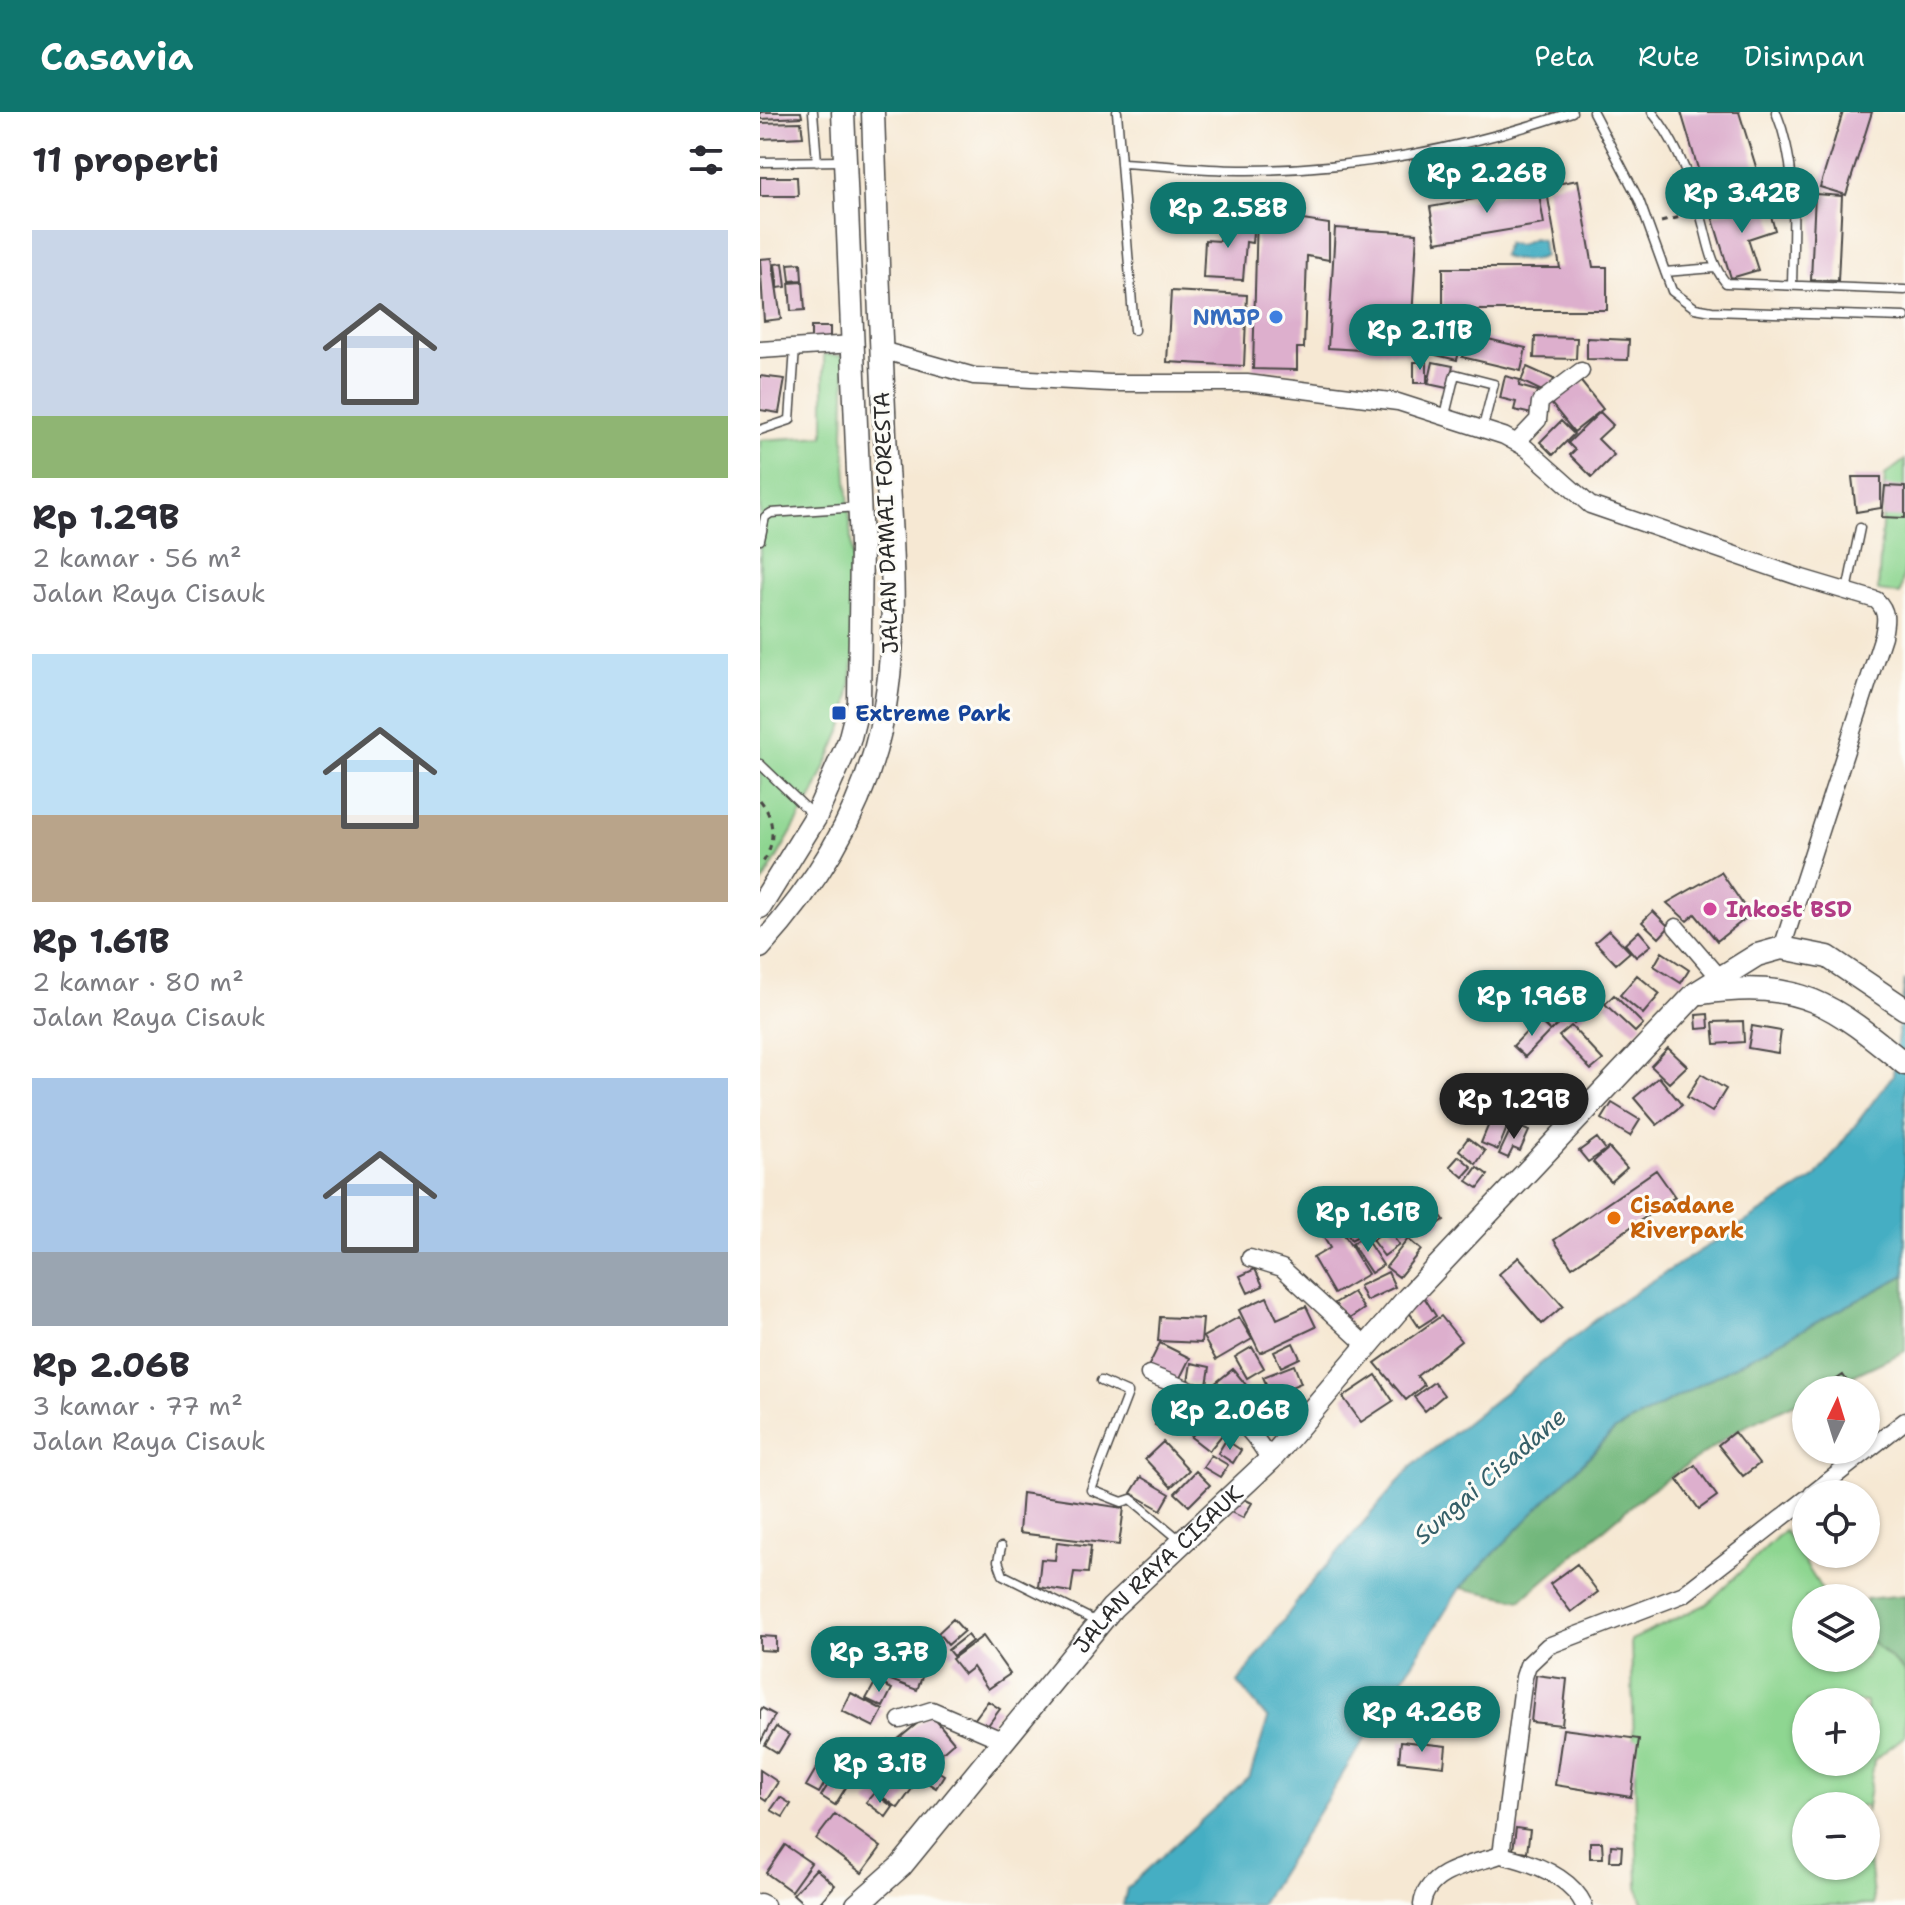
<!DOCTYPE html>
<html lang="id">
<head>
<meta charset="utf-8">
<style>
  :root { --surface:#fff; --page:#f7f7f7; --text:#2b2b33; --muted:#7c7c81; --accent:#0f766e }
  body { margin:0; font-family:"Shantell Sans",sans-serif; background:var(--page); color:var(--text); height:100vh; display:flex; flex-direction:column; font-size:30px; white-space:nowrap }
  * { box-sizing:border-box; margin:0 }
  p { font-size:26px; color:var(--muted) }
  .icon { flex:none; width:44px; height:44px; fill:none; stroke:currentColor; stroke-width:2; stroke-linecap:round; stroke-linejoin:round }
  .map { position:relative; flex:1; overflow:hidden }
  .side { display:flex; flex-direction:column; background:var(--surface); width:760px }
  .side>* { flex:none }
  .needle { width:52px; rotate:4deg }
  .buttons { position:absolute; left:1032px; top:1264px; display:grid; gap:16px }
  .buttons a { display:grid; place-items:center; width:88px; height:88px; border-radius:50%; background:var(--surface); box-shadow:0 2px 6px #0004; font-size:40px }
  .price { position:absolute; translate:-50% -68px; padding:0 18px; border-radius:28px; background:var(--accent); color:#fff; font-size:26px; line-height:52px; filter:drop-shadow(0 2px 4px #0008) }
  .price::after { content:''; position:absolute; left:50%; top:48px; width:24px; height:18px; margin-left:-12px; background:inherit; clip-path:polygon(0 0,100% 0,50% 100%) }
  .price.current { background:#222; color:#fff }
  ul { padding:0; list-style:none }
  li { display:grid; align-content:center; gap:16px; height:424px; padding:0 32px }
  li span { display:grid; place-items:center; height:248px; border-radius:0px; color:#555 }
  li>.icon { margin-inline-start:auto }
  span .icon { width:144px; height:144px; fill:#fffc; stroke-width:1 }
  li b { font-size:34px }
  h2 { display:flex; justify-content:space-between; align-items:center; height:96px; padding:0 32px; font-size:34px }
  header { display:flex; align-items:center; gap:48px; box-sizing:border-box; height:112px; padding:0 40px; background:var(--accent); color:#fff }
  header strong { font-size:38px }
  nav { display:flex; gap:44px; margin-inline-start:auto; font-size:28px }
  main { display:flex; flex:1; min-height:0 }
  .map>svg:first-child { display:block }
  .green { fill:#8ed691; stroke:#5c805e; stroke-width:2; fill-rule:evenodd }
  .forest { fill:#72b77b; stroke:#4e7153; stroke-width:2 }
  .water { fill:#44aec3; stroke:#386c77; stroke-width:2 }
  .building { fill:#ddafcd }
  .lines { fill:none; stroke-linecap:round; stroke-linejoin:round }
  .service-casing { stroke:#494744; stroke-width:11 }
  .minor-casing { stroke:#494744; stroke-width:19 }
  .secondary-casing { stroke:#494744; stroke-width:25 }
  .path { stroke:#494744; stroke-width:3; stroke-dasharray:6 6; stroke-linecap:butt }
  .service { stroke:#fff; stroke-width:8 }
  .minor { stroke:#fff; stroke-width:16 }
  .secondary { stroke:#fff; stroke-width:22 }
  .shop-dot { fill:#3f7fe0; stroke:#fdfcf7; stroke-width:3 }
  .transit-dot { fill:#1a4fb4; stroke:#fdfcf7; stroke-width:3 }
  .hotel-dot { fill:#d1479c; stroke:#fdfcf7; stroke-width:3 }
  .food-dot { fill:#e8710a; stroke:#fdfcf7; stroke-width:3 }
  .labels { text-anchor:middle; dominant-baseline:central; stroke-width:6; stroke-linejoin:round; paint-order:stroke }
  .shop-label { font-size:22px; font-weight:bold; fill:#366cbe; stroke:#fdfcf7; text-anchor:end }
  .street-label { font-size:22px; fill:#2b2b2b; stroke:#fdfcf7 }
  .transit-label { font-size:22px; font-weight:bold; fill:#164399; stroke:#fdfcf7; text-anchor:start }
  .hotel-label { font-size:22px; font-weight:bold; fill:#b23c85; stroke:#fdfcf7; text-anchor:start }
  .food-label { font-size:22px; font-weight:bold; fill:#c56008; stroke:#fdfcf7; text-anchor:start }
  .water-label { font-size:24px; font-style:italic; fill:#355f68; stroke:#fdfcf7 }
</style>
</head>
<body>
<header>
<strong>Casavia</strong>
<nav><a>Peta</a><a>Rute</a><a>Disimpan</a></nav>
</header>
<main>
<section class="side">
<h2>11 properti<svg class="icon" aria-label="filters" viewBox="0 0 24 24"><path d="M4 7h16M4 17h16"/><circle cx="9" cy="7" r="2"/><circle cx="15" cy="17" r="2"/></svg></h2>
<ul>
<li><span style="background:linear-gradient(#c9d6e8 75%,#8fb573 0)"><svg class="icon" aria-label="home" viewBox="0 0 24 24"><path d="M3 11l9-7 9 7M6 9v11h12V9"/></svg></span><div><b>Rp 1.29B</b><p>2 kamar · 56 m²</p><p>Jalan Raya Cisauk</p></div></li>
<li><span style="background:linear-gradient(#bfe0f5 65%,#b9a48a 0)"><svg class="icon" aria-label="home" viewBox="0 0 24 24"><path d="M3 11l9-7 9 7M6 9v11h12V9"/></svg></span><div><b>Rp 1.61B</b><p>2 kamar · 80 m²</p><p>Jalan Raya Cisauk</p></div></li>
<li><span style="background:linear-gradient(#a9c7e8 70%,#9aa5b1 0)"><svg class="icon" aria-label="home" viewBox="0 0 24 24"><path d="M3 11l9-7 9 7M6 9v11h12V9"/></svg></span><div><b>Rp 2.06B</b><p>3 kamar · 77 m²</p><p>Jalan Raya Cisauk</p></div></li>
</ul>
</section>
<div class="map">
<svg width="1145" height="1793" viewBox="0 0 1145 1793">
  <rect width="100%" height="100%" fill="#fdfcf7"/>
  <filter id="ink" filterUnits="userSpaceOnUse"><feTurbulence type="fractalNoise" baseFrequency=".0125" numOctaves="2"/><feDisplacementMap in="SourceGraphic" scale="16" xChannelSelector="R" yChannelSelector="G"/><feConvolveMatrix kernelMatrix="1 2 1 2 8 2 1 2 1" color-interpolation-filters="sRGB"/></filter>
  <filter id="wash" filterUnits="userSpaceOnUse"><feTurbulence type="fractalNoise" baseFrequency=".006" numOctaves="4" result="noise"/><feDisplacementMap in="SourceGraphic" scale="32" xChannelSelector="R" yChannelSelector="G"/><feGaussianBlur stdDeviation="1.8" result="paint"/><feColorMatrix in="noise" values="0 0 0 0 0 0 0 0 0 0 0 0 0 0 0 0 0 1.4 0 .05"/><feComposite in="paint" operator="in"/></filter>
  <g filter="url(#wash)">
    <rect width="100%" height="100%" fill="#f6e8d3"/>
    <!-- green -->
    <path class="green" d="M64,242L86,244L84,322L97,521L86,608L54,681L0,775V328L64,324Z
      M1145,348V455L1140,482L1118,479L1125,363Z
      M1024,1418L1067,1486H1046V1546H1106V1524L1145,1560V1624L1114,1648L1106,1701V1694H1046V1754H1106V1721L1114,1793H883L878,1774L871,1528L947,1492ZM1046,1590H1106V1650H1046Z"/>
    <!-- forest -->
    <path class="forest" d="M1145,1163V1239L1063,1278H1046V1286L981,1316L885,1382L761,1488L700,1476L855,1318Z
      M1145,1483V1560L1106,1524V1487Z"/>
    <!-- water -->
    <path class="water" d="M773,126L782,128L784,144C775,150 749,150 742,143L747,131L759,133Z
      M1145,868V1163L855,1318L700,1476L500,1793H363L367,1776L490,1664L508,1607L478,1571L547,1476L651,1355L853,1194L1056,1065L1133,963Z"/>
    <g id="blocks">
      <!-- building -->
      <path class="building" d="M0,0H41L42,5L0,7Z
        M921,0H979L1002,74L948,90Z
        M1083,0H1112L1086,83L1060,75Z
        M41,10L43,25L0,27V11Z
        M0,65H37L38,84H0Z
        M818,68L833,155H847V198H683V156H800L786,74Z
        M778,76L784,112L676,130L670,95Z
        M1055,82L1082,84L1078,169L1051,168Z
        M1006,87L1015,118L988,127L998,158L971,166L952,104Z
        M497,101L569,112V148L547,144L544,236H537V258L493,257Z
        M461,106L494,108L492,131L486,130L483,168L443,166L445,128L460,129Z
        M575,116L657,121L650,241L568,236Z
        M12,146L21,207L4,209L0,147Z
        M23,151L26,175L18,176L15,152Z
        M41,151L42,168L30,169L28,152Z
        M43,170L45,198L31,199L29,171Z
        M411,179L487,183L484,254L407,250Z
        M51,215H70V229H51Z
        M682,219L703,224L697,248L676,243Z
        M707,222L766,236L761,259L702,245Z
        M775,225L817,226L816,247L774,246Z
        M827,226L869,228L868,248L827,247Z
        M654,250H667V271H654Z
        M673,250L693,254L687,276L668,272Z
        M767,255L794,267L788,282L761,269Z
        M0,264L25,267L19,301L0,298Z
        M745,264L760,268L759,274L777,279L772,302L754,298L756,290L740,286Z
        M818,266L843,297L814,320L789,289Z
        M840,300L853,313L838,327L854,343L832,365L810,343L815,338L808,331Z
        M801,309L814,322L793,343L780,330Z
        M1092,365H1121V396L1096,400Z
        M1125,374L1145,375V406L1122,405Z
        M961,760L990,803L957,829L935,802L927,809L907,791Z
        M893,799L909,815L899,826L882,810Z
        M849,818L870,840L856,852L835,830Z
        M879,819L891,833L876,845L865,832Z
        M902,840L929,858L921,871L894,854Z
        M877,863L900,882L883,902L860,883Z
        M805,880L826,901L814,912L796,894L806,907L790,919L778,904Z
        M854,883L883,912L875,920L845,892Z
        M948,902L949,916L937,917L936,903Z
        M778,908L790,919L765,945L753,934Z
        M983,909L984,930L955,932L953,910Z
        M811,914L843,948L831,958L799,924Z
        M992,914L1021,919L1018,941L988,936Z
        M908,936L927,954L909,971L891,954Z
        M941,962L966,977L952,1000L927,985Z
        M899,965L922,993L897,1013L874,986Z
        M852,991L880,1008L870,1024L842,1007Z
        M731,1007L748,1013L738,1038L721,1031Z
        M753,1012L769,1019L760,1039L753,1036L748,1046L739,1042Z
        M708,1026L725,1039L716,1052L699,1038Z
        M837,1026L846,1038L828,1050L819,1039Z
        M849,1036L867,1056L851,1070L833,1050Z
        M699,1044L712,1055L703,1065L690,1054Z
        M717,1055L728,1063L718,1076L707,1069Z
        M896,1058L915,1085L812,1155L794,1128Z
        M666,1082L684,1108L668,1119L651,1092Z
        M646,1093L659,1113L639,1126L625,1107Z
        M600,1109L606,1120L591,1128L585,1118Z
        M577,1111L608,1162L574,1182L553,1146L570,1136L561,1121Z
        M628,1117L639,1133L624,1144L612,1128Z
        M604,1124L623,1153L611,1161L592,1132Z
        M648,1127L661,1138L639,1165L626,1155Z
        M759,1145L803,1194L782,1212L739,1162Z
        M495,1157L503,1174L488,1181L480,1164Z
        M628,1160L635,1175L606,1189L599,1174Z
        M593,1180L604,1197L586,1209L575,1191Z
        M662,1182L676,1204L659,1215L645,1194Z
        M507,1185L517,1207L546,1194L556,1215L500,1241L479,1198Z
        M681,1204L701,1229L657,1264L664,1273L646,1288L615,1251Z
        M400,1205L443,1207L441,1231L398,1229Z
        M479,1205L492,1227L456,1248L443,1225Z
        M400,1231L430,1246L417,1272L387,1257Z
        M533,1231L540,1246L521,1255L514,1240Z
        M492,1235L504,1256L487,1266L475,1245Z
        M431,1251L450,1255L447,1273L428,1270Z
        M534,1253L541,1271L511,1283L523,1310L498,1321L486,1294L511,1283L503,1265Z
        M473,1257L487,1274L467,1290L453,1273Z
        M616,1263L633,1289L601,1310L583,1285Z
        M1083,1263L1093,1278H1061Z
        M674,1270L684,1283L665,1299L654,1285Z
        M407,1286L423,1293L411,1320L395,1313Z
        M432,1290L445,1297L435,1315L422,1307Z
        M453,1298L471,1312L449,1339L431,1325Z
        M974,1320L999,1352L983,1364L958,1333Z
        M466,1328L481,1338L473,1351L458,1341Z
        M403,1330L429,1358L411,1375L385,1347Z
        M451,1343L468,1353L460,1365L443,1355Z
        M935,1353L957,1384L939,1397L917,1367Z
        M436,1359L450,1373L429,1394L415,1381Z
        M381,1365L410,1382L401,1398L371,1381Z
        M262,1381L364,1396L359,1433L259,1421Z
        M480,1385L492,1391L483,1406L471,1400Z
        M297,1430L331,1434L328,1461L314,1460L311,1480L278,1475L281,1447L295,1448Z
        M817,1452L838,1480L811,1500L790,1472Z
        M193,1507L204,1519L188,1533L178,1521Z
        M137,1519L153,1524L145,1546L130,1540Z
        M207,1523L212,1529L193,1544L188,1538Z
        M0,1524L16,1525V1539L0,1538Z
        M223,1524L250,1562L228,1577L213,1555L204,1562L192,1547Z
        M155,1527L176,1535L168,1557L156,1553L163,1535L156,1551L147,1548Z
        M132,1548L164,1560L157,1578L125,1566Z
        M776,1563L807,1567L802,1613L771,1610Z
        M116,1569L132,1577L123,1595L106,1587Z
        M91,1581L123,1598L114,1615L82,1599Z
        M228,1589L240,1597L226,1616L214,1608Z
        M2,1596L15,1603L0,1631V1599Z
        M170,1601L194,1630L171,1650L137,1628Z
        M16,1615L29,1623L18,1641L5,1633Z
        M803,1617L879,1627L871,1685L795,1673Z
        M129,1629L184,1663L176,1676L121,1642Z
        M641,1629L686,1634L684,1654L639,1649Z
        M64,1643L77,1650L59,1681L46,1674Z
        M126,1646L157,1670L138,1696L106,1673Z
        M79,1655L93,1664L75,1693L61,1684Z
        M0,1658L18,1670L6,1689L0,1685Z
        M114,1681L133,1695L126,1705L106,1690Z
        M20,1685L31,1692L23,1705L11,1698Z
        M75,1702L121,1735L102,1761L56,1727Z
        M756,1716L770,1718L767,1740L753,1738Z
        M830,1730H842L843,1746H830Z
        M25,1733L51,1751L31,1779L6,1761Z
        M851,1733L862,1734L861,1749H850Z
        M56,1757L75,1773L58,1793H45L33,1782Z"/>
    </g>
  </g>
  <g filter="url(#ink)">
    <use href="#blocks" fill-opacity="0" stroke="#494744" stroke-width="2"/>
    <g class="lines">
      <!-- service casing -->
      <g class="service-casing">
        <path id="service" d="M53,0L57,50
          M357,0L374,218
          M833,0L879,88L912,179L935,196L952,199L1145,205
          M892,0C915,28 930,66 940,101C948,126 949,150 966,171L1145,178
          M1016,0C1039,56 1033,114 1032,174
          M0,50L83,49
          M363,51C402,53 441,58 480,58C591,59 708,36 812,0
          M905,160L954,156
          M685,303L695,262L734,272L723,315
          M0,318L30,308L35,236
          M0,428L5,405L11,401L99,395
          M1087,479L1100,416
          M0,652L55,705
          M341,1269L368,1281L331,1378L362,1390L371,1387L420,1428
          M241,1435L238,1449L243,1463L339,1511"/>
      </g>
      <!-- minor casing -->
      <g class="minor-casing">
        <path id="minor" d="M0,238L93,232
          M121,238L214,264L350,271H487L638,290L744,324L766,336L830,393L1042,466L1116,488C1128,499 1126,509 1123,524L1022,836
          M757,330L778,308L780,290L821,259
          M916,815L966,873
          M490,1146L522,1156L607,1234
          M389,1262C444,1284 479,1294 510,1348
          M1052,1382L1145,1309
          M140,1608L172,1598L244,1629
          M741,1743C771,1750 810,1763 824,1793
          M0,1790L6,1793
          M662,1793C666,1758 713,1752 741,1743L764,1565L768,1553L788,1534L924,1482L1046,1387"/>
      </g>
      <!-- secondary casing -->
      <g class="secondary-casing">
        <g id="secondary">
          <path d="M0,795L55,706L89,629L99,590L101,433L83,0"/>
          <path d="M0,835C55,774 102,700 120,619C142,524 130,419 125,322C120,215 116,107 113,0"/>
          <path d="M941,881C1041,867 1072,892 1145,952"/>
          <path id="s1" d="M97,1793L141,1754L352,1496L510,1348L648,1186L936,881L997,843L1022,836L1068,845L1145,897"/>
        </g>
      </g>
      <!-- path -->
      <path class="path" d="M951,97L1021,77
        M901,110L928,103
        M0,688C16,707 16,735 0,754"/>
      <!-- service -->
      <use href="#service" class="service"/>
      <!-- minor -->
      <use href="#minor" class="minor"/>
      <!-- secondary -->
      <use href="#secondary" class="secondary"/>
    </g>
  </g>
  <!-- markers -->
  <circle class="shop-dot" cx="516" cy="205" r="8"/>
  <rect class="transit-dot" x="71" y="593" width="16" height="16" rx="4"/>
  <circle class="hotel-dot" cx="950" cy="797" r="8"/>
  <circle class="food-dot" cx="854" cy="1106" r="8"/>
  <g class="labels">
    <!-- shop labels -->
    <g class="shop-label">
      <text x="500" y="205">NMJP</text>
    </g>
    <!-- street labels -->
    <g class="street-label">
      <text transform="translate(126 411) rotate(-92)">JALAN DAMAI FORESTA</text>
      <text stroke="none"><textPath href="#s1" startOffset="452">JALAN RAYA CISAUK</textPath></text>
    </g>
    <!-- transit labels -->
    <g class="transit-label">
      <text x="95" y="601">Extreme Park</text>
    </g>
    <!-- hotel labels -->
    <g class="hotel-label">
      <text x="966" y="797">Inkost BSD</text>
    </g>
    <!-- food labels -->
    <g class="food-label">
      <text x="870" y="1093">Cisadane<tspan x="870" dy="25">Riverpark</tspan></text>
    </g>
    <!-- water labels -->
    <g class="water-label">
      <text transform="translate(730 1364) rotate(-41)">Sungai Cisadane</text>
    </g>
  </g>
</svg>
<div class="buttons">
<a><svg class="needle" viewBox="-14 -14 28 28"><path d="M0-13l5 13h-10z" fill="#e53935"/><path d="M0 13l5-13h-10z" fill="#7c7c81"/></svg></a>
<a><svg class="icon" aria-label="locate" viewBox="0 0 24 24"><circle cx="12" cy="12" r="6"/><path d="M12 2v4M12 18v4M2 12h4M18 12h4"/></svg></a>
<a><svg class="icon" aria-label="layers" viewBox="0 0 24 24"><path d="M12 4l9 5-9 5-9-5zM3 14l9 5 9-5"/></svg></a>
<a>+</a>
<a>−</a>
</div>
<b class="price" style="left:727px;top:103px">Rp 2.26B</b>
<b class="price" style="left:982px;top:123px">Rp 3.42B</b>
<b class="price" style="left:468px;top:138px">Rp 2.58B</b>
<b class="price" style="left:660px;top:260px">Rp 2.11B</b>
<b class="price" style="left:772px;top:926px">Rp 1.96B</b>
<b class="price current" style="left:754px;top:1029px">Rp 1.29B</b>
<b class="price" style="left:608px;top:1142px">Rp 1.61B</b>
<b class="price" style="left:470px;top:1340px">Rp 2.06B</b>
<b class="price" style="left:119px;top:1582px">Rp 3.7B</b>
<b class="price" style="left:662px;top:1642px">Rp 4.26B</b>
<b class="price" style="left:120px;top:1693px">Rp 3.1B</b>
</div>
</main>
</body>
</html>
